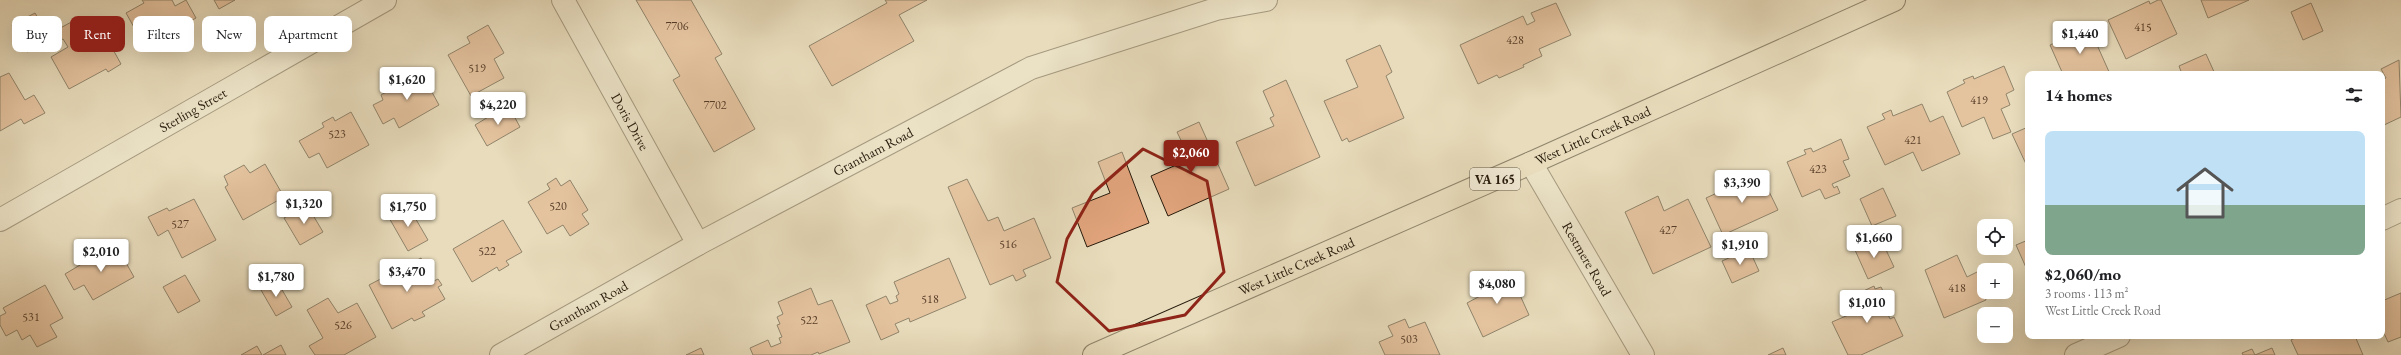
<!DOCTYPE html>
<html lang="en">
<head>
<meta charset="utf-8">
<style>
  :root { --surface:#fff; --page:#f2f2f2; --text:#202124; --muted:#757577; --line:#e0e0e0; --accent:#8f2418 }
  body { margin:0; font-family:"EB Garamond",serif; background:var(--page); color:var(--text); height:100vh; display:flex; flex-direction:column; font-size:15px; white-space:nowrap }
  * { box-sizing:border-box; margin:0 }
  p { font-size:13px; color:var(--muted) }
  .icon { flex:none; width:22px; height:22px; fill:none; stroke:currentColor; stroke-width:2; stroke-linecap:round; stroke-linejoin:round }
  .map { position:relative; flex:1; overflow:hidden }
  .details { position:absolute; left:2025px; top:71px; width:360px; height:268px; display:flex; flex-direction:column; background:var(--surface); border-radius:8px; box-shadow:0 4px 16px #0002 }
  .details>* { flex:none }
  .banner { position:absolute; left:12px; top:16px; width:380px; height:36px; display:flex; gap:8px }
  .fabs { position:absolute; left:1977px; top:219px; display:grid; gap:8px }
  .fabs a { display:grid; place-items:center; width:36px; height:36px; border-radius:8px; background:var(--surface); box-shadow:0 4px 16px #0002; font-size:20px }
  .price { position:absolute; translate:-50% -34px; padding:0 9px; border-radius:4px; background:#fff; color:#222; font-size:13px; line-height:26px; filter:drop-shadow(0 1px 2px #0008) }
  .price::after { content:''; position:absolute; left:50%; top:24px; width:12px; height:9px; margin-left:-6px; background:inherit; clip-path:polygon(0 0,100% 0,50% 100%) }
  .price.on { background:var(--accent); color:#fff }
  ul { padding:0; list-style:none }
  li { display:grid; align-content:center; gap:8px; height:212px; padding:0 20px }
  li+li { border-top:1px solid var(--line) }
  li span { display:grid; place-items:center; height:124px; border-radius:8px; color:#555 }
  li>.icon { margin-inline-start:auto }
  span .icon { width:72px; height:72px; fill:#fffc; stroke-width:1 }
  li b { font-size:17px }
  h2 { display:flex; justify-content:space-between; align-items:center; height:48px; padding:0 20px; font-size:17px }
  .tag { padding:0 14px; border-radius:8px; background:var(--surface); box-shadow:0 4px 16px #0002; font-size:14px; line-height:36px }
  .tag.on { background:var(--accent); color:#fff }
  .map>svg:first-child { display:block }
  .building { fill:#e1a47c; stroke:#261a0b }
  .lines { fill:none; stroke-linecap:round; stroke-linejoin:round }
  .street-casing { stroke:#564a37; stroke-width:24 }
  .primary-casing { stroke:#261a0b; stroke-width:24 }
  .street { stroke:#f0e8d3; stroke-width:22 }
  .primary { stroke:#e8dcbc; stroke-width:22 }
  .marked { fill:none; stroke:#8f2418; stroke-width:3; stroke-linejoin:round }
  .labels { text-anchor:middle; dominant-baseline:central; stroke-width:3; stroke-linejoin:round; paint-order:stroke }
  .number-label { font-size:12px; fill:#553c27 }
  .shield { fill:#f0e8d3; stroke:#635847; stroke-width:1 }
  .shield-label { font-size:13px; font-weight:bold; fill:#261a0b }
  .street-label { font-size:14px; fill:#261a0b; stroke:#f0e8d3 }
</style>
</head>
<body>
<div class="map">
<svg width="2401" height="355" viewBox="0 0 2401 355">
  <rect width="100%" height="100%" fill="#e8dcbc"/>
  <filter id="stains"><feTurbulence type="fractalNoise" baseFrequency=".005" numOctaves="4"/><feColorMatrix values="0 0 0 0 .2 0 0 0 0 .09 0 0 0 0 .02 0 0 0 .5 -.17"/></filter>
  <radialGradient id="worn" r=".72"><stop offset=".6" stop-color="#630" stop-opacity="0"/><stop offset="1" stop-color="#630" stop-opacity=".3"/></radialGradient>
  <!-- building -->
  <path class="building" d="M142,0H172L175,6L186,0L196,18L170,32L172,37L163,42L160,36L144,45L126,13L144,3Z
    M214,0H235L219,9Z
    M636,0H691L722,54L715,58L755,129L714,152L673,80L680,76Z
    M885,0H927L899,15L914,41L832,86L809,46L887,3Z
    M2158,0H2161L2177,34L2126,59L2108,20L2149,1L2150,4Z
    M2201,0H2249L2208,18Z
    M1556,3L1571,35L1539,49L1542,56L1523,65L1524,67L1499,78L1497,75L1478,84L1460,45L1523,16L1527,25L1535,21L1531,13Z
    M2311,3L2323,31L2303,40L2291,12Z
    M35,13L50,39L27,52L12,25Z
    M75,20L84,37L101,28L121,64L108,72L106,69L69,89L51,57L68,47L63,39L58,41L53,32Z
    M488,25L504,53L494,59L504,78L471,96L448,55L470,43L467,37Z
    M2089,27L2110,74H2058L2062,72L2050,45Z
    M1380,45L1392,72L1386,76L1404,118L1349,142L1347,138L1342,141L1324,101L1358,87L1346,60Z
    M2206,54L2215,74H2182L2179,66Z
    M2399,60L2401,117L2382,126V80L2386,78L2381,69Z
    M2004,66L2014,90L2006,94L2010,105L2001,109L2011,132L1993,139L1984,117L1962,127L1947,92L1965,83L1963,80L1973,76L1974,79Z
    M421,72L439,105L399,128L394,118L383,124L373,105L383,100L381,95Z
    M9,73L25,100L34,95L45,113L24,124L21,119L0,131V77Z
    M1286,80L1320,157L1255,186L1236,142L1274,126L1270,118L1274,116L1263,91Z
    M1922,104L1930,122L1943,116L1960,154L1922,171L1913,152L1885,165L1867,127L1885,119L1882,114L1891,110L1893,116Z
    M508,105L520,127L487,146L475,125Z
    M351,112L369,145L327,168L319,153L309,158L299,141L324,127L322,123L333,117L335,121Z
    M1199,122L1229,189L1168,216L1151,176L1190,159L1177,132Z
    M2028,127V163L2026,164L2012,134Z
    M1841,139L1849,159L1843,161L1850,176L1832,184L1834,188L1837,186L1840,193L1825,199L1820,189L1802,197L1787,162L1806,154L1804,150L1811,148L1813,152Z
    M1122,152L1149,223L1087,247L1072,208L1110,193L1098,162Z
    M265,164L284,197L243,220L225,187L228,185L224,176L244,165L250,173Z
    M1746,173L1751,180L1761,175L1778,210L1723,235L1706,198L1741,182L1739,177Z
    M556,178L561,186L570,180L588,210L582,214L589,224L570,236L563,225L547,234L528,202L550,189L547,184Z
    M967,179L988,221L998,217L1004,231L1034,218L1051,258L1023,270L1026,276L1016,281L1013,275L990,285L948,187Z
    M1883,188L1896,216L1872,226L1860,199Z
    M1658,196L1664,211L1688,199L1711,247L1653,274L1625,212Z
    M194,199L216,240L182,258L168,230L158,236L148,217L167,208L169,211Z
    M407,204L428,240L408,251L388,216Z
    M307,205L323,232L300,245L284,218Z
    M503,220L522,252L506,261L509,265L499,271L497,267L472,282L453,249Z
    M1881,239L1894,267L1868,279L1855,250Z
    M2028,240V272L2016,245Z
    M116,245L134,277L93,300L84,285L74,290L65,274L90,259L88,255L98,249L101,253Z
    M1749,249L1759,271L1732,283L1722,261Z
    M1957,255L1967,277L1989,266L1991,270H1984V292H1992L1985,295L1986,300L1944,318L1925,270Z
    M421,258L434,281L438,279L442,285L438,287L445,299L422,312L425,316L414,321L412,318L392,329L369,285Z
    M949,258L966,298L910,322L909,318L895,324L899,332L881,340L866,305L886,296L890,304L898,301L896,296L899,294L894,282Z
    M1509,271L1529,315L1483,337L1467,303L1480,296L1475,287Z
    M185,275L200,301L178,313L163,287Z
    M277,281L292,307L276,316L261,290Z
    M45,285L63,318L50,325L57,337L37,347L30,335L22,340L17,330L6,336L0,325V316L6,313L3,308Z
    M1874,286L1875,289L1881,287L1886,297L1879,300L1882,301L1890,319L1894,317L1903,336L1861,355H1848L1832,322L1853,313L1848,302L1854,299L1853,296Z
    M811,288L818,305L832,300L850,342L819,354L818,352L811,355H753L750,348L768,340L771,347L781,343L779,338L782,337L777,325L780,324L777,317L783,314L778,302Z
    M2401,293V337L2388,342L2382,329V301Z
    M328,298L338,313L357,303L376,337L344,355H315L309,346L323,338L307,310Z
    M1405,319L1409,328L1425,322L1440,355H1385L1379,342L1393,336L1388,326Z
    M2299,336H2355L2363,355H2298L2291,340Z
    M281,345L286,355H263Z
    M257,346L262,355H241Z
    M701,348L704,355H686Z
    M1783,348L1786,355H1768Z
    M2272,348L2275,355H2255Z
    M2252,349L2255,355H2243L2242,353Z"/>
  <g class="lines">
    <!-- street casing -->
    <g class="street-casing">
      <g id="street">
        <path id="s1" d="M563,0L698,244"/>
        <path id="s2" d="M1531,163L1643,355"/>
        <path d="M2382,219L2401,210"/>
        <path id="s3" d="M0,220L385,0"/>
        <path id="s4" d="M501,355L698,244L1031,68L1216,9L1266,0"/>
        <path d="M2076,355L2119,336"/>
      </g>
    </g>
    <!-- primary casing -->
    <g class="primary-casing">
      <g id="primary">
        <path id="s5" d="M1094,355L1531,163L1894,0"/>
      </g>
    </g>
    <!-- street -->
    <use href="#street" class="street"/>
    <!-- primary -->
    <use href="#primary" class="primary"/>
  </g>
  <!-- marked area -->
  <path d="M0 0H2401V355H0ZM1143,149L1207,181L1224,272L1185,315L1109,331L1057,282L1067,239L1093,193Z" fill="#e8dcbc" fill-opacity=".55" fill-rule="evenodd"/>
  <path class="marked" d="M1143,149L1207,181L1224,272L1185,315L1109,331L1057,282L1067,239L1093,193Z"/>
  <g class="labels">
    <!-- number labels -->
    <g class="number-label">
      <text x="677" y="26">7706</text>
      <text x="2143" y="27">415</text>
      <text x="1515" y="40">428</text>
      <text x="477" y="68">519</text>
      <text x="1979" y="100">419</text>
      <text x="715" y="105">7702</text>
      <text x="337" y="134">523</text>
      <text x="1913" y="140">421</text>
      <text x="1818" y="169">423</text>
      <text x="558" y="206">520</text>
      <text x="180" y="224">527</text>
      <text x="1668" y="230">427</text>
      <text x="1008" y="244">516</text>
      <text x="487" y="251">522</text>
      <text x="1957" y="288">418</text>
      <text x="930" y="299">518</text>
      <text x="31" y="317">531</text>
      <text x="809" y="320">522</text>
      <text x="343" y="325">526</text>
      <text x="1409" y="339">503</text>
    </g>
    <!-- shield labels -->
    <rect class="shield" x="1470" y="168" width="50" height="22" rx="3"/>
    <g class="shield-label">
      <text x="1495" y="179">VA 165</text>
    </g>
    <!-- street labels -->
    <g class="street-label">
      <text stroke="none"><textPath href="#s3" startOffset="222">Sterling Street</textPath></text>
      <text stroke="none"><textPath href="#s1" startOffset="139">Doris Drive</textPath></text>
      <text stroke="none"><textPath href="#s5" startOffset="545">West Little Creek Road</textPath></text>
      <text stroke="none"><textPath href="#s4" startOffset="424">Grantham Road</textPath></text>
      <text stroke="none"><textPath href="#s2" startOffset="111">Restmere Road</textPath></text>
      <text stroke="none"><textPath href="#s5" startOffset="221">West Little Creek Road</textPath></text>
      <text stroke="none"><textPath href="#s4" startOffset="100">Grantham Road</textPath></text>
    </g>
  </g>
  <rect width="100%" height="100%" filter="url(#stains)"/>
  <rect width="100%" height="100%" fill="url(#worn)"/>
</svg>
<div class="fabs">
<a><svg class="icon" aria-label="locate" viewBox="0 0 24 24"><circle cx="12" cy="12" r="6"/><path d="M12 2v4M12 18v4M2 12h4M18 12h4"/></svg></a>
<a>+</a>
<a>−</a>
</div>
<b class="price" style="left:2080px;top:55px">$1,440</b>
<b class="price" style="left:407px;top:101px">$1,620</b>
<b class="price" style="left:498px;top:126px">$4,220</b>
<b class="price on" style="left:1191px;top:174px">$2,060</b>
<b class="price" style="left:1742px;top:204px">$3,390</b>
<b class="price" style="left:304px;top:225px">$1,320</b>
<b class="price" style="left:408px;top:228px">$1,750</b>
<b class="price" style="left:1874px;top:259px">$1,660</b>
<b class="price" style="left:1740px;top:266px">$1,910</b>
<b class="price" style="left:101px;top:273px">$2,010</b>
<b class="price" style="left:407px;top:293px">$3,470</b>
<b class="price" style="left:276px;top:298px">$1,780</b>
<b class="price" style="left:1497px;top:305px">$4,080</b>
<b class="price" style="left:1867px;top:324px">$1,010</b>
<div class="banner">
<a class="tag">Buy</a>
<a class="tag on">Rent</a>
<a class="tag">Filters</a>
<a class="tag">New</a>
<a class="tag">Apartment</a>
</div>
<section class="details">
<h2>14 homes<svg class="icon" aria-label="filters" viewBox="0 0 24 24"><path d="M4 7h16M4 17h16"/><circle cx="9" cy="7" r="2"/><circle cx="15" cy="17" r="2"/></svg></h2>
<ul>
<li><span style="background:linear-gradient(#bfe0f5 60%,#7fa58c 0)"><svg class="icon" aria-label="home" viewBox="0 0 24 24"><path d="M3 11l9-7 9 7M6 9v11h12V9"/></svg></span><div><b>$2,060/mo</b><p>3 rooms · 113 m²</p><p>West Little Creek Road</p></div></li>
</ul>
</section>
</div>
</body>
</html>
